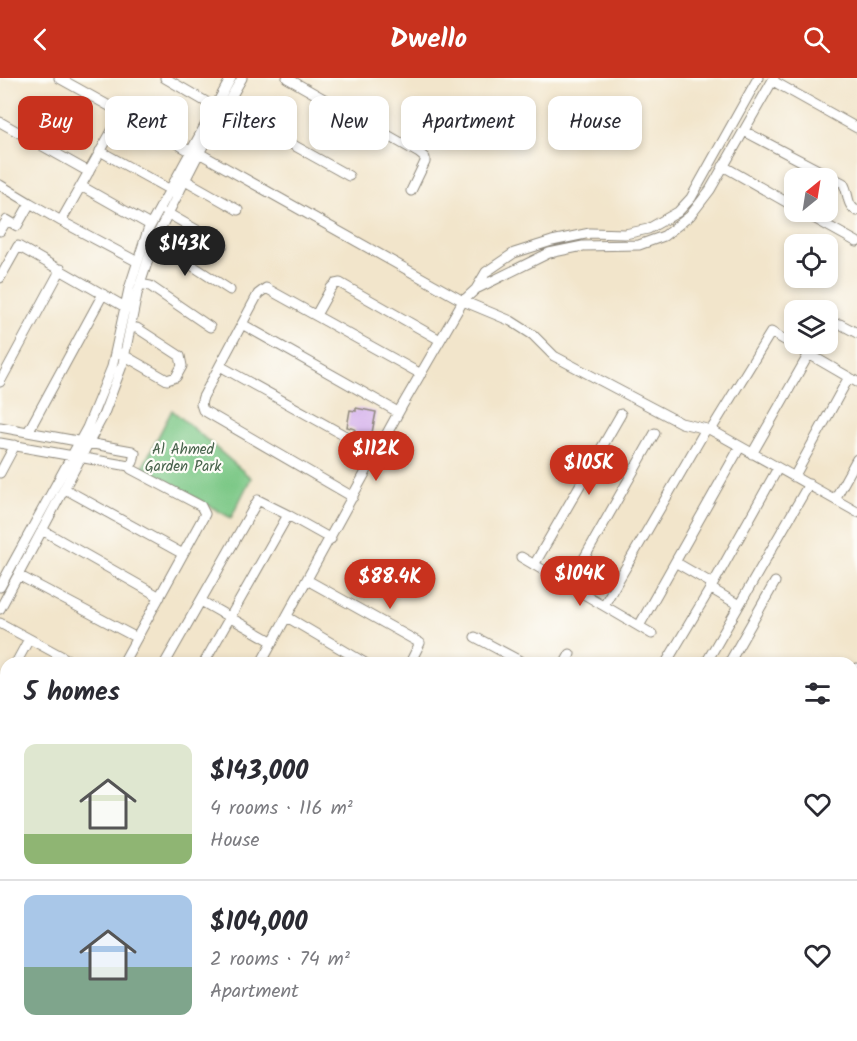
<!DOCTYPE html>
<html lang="en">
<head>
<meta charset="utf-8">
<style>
  :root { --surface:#fff; --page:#f2f2f3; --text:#2b2b33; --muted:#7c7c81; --line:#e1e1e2; --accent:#c8321e }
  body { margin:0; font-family:Kalam,sans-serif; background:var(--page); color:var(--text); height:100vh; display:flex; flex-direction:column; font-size:22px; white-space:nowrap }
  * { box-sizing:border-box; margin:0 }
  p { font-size:20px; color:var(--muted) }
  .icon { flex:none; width:33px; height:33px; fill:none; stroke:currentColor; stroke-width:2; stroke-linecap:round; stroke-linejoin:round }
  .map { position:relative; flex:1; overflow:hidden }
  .sheet { position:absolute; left:0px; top:579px; width:858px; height:384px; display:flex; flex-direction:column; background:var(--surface); border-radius:18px 18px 0 0; box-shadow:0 3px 9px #0003 }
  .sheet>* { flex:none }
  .top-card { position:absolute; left:18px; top:18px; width:822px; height:54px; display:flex; gap:12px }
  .needle { width:39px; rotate:30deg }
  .controls { position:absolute; left:784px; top:90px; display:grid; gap:12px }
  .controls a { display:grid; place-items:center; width:54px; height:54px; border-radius:12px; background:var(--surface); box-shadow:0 3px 9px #0003; font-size:30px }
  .price { position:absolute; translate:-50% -51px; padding:0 14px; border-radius:21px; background:var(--accent); color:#fff; font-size:20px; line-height:39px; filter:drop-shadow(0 2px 3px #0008) }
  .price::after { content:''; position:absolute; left:50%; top:36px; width:18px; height:14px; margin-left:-9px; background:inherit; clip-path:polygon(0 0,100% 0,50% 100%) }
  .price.selected { background:#222; color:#fff }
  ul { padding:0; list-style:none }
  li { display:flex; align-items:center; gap:18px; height:150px; padding:0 24px }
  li+li { border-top:2px solid var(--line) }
  li span { display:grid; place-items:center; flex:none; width:168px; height:120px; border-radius:12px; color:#555 }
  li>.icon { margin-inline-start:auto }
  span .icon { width:72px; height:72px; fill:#fffc; stroke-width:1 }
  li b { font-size:26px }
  h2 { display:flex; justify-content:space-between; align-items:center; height:72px; padding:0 24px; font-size:26px }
  .pill { padding:0 21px; border-radius:12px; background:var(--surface); box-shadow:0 3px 9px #0003; font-size:21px; line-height:54px }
  .pill.selected { background:var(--accent); color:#fff }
  header { display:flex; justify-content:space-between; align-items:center; height:78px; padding:0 24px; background:var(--accent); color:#fff; font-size:27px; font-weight:800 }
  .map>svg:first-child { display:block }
  .green { fill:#7bc886; stroke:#537a58; stroke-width:1.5 }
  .building { fill:#d5b2ec }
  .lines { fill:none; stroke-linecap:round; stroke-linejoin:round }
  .minor-casing { stroke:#8e887b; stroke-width:11 }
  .highway-casing { stroke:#8e887b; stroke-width:16 }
  .minor { stroke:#fff; stroke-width:9 }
  .highway { stroke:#fff; stroke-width:14 }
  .labels { text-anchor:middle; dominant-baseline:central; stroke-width:4.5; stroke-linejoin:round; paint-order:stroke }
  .park-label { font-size:15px; fill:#47624b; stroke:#fdfcf7 }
</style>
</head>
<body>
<header><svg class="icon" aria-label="back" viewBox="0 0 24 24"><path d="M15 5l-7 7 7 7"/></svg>Dwello<svg class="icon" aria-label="search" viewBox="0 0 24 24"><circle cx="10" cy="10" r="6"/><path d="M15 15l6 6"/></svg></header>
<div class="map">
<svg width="857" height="963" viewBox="0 0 857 963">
  <rect width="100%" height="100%" fill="#fdfcf7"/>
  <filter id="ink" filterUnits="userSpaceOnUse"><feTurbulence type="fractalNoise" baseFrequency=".0167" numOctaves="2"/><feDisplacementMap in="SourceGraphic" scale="12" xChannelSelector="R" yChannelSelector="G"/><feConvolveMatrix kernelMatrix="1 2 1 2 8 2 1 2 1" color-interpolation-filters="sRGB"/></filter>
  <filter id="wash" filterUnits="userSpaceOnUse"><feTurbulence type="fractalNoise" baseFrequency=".008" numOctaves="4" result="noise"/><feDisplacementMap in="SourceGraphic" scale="24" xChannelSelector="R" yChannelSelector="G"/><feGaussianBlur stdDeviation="1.35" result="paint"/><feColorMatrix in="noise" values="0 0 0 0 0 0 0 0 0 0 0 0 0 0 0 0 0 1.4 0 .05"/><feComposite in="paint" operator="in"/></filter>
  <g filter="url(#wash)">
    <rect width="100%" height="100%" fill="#f2e5cb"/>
    <!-- green -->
    <path class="green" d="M172,332L251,400L231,440L142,390Z"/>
    <g id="blocks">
      <!-- building -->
      <path class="building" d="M356,330L376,334L371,360L358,357L354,355L355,351L347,349L350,332L356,333Z"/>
    </g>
  </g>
  <g filter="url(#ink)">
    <use href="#blocks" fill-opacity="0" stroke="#8e887b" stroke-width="1.5"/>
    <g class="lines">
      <!-- minor casing -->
      <g class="minor-casing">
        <path id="minor" d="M59,0L190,73L199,75L463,223L511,243L533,257L554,278L681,345L711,352L857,434
          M165,0L215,29
          M287,0L419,75L425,80V84L411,113
          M773,3L857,50
          M225,29L349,98
          M122,35L61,143L136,183
          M0,44L89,94
          M744,53L843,105C850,116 845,126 857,133
          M100,73L174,114
          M723,88L795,129
          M185,102L238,132
          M0,107L30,125
          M81,108L150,147
          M803,134L857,164
          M167,135L223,167
          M0,153L7,142L17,148L30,125L61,143
          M154,163L230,212
          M0,200L18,168L125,229L130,230
          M140,206L150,208L210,249
          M478,210L549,175L583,168L639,167L664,158L690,138L710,112L774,0
          M316,237L331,210L335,206L340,205L440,262
          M242,246L398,334
          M840,246L857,255
          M120,275L167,302L176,299L182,288L180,278L137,250H131
          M220,288L376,375
          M0,304L61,191
          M0,349L132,373L135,375L133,384L129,388L0,365
          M711,352L771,254L857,304
          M28,354L103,216
          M752,376L809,276
          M0,395L15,367
          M794,399L849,299
          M65,411L183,476
          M353,419L203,332L201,326L203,319L258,216L266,210L421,296
          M835,421L857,381
          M42,452L160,519
          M521,479L652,556
          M675,484L713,506
          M534,487L621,336
          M18,497L137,560
          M307,502L420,565L410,585
          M569,507L655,355
          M0,509L87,350L112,289L129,211L148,152L231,0
          M710,510L739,527
          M201,523L273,564
          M604,527L706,351
          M0,531L103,338L123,285L137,216L154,163L199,75L242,0
          M287,539L365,585
          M0,545L74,585
          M639,548L740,369
          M475,559L524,585
          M16,585L29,561
          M123,585L205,436L201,428L131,391L129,388
          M165,585L258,422L288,437
          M204,585L288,437L331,461
          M261,585L402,328L463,223L476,211L486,194L514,175L552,163L590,155L625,156L648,151L678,134L691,120L758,0
          M565,585L570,576
          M666,585L713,506L778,390
          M706,585L809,406
          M729,585L775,504
          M852,599L857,590
          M0,616L6,605
          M0,660L6,663
          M852,721L857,712
          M0,799L1,796
          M852,833L857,836L852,844
          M0,872L6,875
          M0,924L6,927
          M78,957L92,963
          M197,957L211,963
          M442,957L452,963
          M669,957L679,963
          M104,963L106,957
          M219,963L222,957
          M458,963L461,957
          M532,963L535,957
          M802,963L803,957"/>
      </g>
      <!-- highway casing -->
      <g class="highway-casing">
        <path id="highway" d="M0,887L6,889
          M0,910L6,912
          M112,957L127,963
          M164,957L178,963"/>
      </g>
      <!-- minor -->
      <use href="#minor" class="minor"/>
      <!-- highway -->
      <use href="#highway" class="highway"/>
    </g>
  </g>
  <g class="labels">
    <!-- park labels -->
    <g class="park-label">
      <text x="183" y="372">Al Ahmed<tspan x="183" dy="17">Garden Park</tspan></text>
    </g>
  </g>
</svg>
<div class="controls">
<a><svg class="needle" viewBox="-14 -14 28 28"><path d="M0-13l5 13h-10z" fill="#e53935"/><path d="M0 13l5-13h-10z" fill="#7c7c81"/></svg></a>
<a><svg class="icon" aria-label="locate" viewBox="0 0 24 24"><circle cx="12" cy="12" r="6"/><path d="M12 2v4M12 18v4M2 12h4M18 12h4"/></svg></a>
<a><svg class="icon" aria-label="layers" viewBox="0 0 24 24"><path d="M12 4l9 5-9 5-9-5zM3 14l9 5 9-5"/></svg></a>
</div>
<b class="price selected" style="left:185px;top:199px">$143K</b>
<b class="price" style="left:376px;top:404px">$112K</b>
<b class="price" style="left:589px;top:418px">$105K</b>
<b class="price" style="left:580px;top:529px">$104K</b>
<b class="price" style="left:390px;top:532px">$88.4K</b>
<div class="top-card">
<a class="pill selected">Buy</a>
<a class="pill">Rent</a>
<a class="pill">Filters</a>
<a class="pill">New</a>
<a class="pill">Apartment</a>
<a class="pill">House</a>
</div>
<section class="sheet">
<h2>5 homes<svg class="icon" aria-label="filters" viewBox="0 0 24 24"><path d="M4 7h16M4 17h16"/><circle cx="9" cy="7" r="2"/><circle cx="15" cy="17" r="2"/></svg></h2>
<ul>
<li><span style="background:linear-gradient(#dfe7d0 75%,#8fb573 0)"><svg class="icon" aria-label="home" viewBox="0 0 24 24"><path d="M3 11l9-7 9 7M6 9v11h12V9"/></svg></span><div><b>$143,000</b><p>4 rooms · 116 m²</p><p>House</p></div><svg class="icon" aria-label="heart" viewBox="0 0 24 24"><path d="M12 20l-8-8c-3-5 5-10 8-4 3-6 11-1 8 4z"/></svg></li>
<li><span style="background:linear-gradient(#a9c7e8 60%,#7fa58c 0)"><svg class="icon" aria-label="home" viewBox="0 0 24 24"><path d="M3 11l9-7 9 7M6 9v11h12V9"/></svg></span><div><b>$104,000</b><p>2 rooms · 74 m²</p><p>Apartment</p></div><svg class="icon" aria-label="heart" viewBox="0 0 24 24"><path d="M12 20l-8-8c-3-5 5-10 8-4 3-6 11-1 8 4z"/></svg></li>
</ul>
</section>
</div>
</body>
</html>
